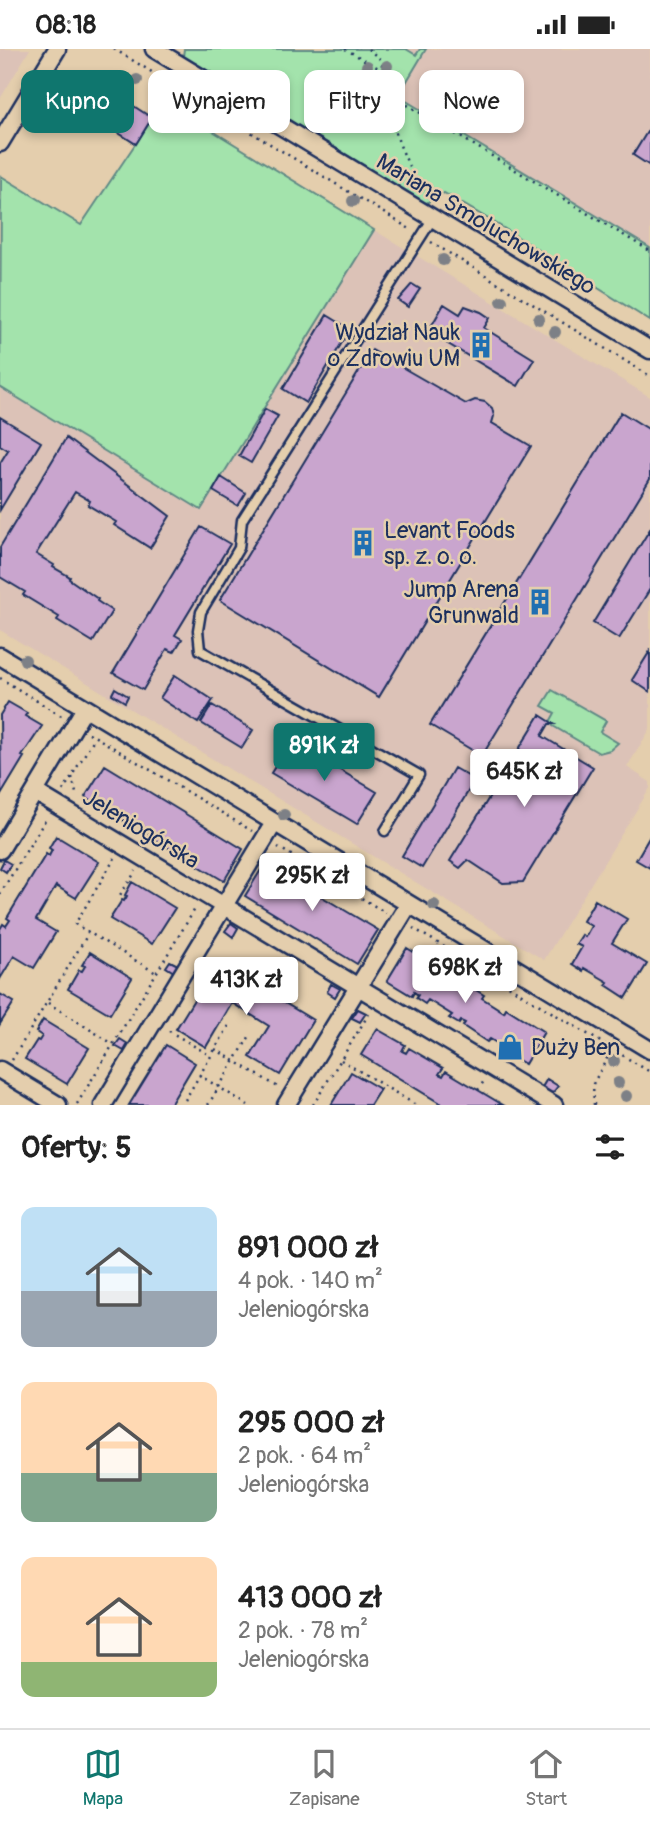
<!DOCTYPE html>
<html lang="pl">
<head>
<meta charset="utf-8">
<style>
  :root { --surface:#fff; --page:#f2f2f2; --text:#222; --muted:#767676; --line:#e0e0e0; --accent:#0f766e }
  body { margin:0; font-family:Pangolin,sans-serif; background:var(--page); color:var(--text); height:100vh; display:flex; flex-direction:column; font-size:26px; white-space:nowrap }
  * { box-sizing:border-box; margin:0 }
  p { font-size:23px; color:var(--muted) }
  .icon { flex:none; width:38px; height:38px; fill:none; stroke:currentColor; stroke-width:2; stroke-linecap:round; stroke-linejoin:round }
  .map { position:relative; height:1056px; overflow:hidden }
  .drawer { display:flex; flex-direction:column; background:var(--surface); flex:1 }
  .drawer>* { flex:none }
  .hud { position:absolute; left:21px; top:21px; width:609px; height:63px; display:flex; gap:14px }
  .price { position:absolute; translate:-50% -60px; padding:0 16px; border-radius:7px; background:#fff; color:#222; font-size:23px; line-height:46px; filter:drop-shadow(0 2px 4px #0008) }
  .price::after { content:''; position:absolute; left:50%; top:42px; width:21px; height:16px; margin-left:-10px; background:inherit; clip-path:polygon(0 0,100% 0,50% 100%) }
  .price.active { background:var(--accent); color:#fff }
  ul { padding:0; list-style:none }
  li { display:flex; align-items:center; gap:21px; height:175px; padding:0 21px }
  li span { display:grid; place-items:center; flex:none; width:196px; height:140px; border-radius:14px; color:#555 }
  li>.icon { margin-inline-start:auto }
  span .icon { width:84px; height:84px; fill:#fffc; stroke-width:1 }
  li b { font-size:30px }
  h2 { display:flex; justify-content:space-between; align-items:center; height:84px; padding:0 21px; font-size:30px }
  .chip { padding:0 24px; border-radius:14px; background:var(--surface); box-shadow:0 4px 10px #0003; font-size:24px; line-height:63px }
  .chip.active { background:var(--accent); color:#fff }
  .status { display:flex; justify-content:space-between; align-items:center; height:49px; padding:0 35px; background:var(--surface); direction:ltr }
  .status svg { height:19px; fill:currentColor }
  .tab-bar { display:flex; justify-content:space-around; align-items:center; height:98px; border-top:2px solid var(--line); background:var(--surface); font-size:19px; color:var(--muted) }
  .tab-bar a { display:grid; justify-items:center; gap:4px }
  .tab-bar .active { color:var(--accent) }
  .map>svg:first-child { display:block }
  .built { fill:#dcc2b7 }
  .green { fill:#a3e3ac; stroke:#5f8985; stroke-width:2 }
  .building { fill:#c9a5ce; stroke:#1b2f5e; stroke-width:2 }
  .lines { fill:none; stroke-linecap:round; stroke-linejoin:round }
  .lane-casing { stroke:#1b2f5e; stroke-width:13 }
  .street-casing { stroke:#1b2f5e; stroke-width:21 }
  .path { stroke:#1b2f5e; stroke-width:2.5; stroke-dasharray:2 5; stroke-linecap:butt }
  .lane { stroke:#e4cead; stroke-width:8 }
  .street { stroke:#e4cead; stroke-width:16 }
  .tree { fill:#7d8086 }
  .labels { text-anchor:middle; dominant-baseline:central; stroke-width:5; stroke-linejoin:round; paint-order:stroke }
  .street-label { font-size:23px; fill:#1b2f5e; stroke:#e4cead }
  .poi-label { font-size:23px; fill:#1b2f5e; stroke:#e4cead; text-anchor:end }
</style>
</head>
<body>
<div class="status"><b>08:18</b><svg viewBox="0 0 49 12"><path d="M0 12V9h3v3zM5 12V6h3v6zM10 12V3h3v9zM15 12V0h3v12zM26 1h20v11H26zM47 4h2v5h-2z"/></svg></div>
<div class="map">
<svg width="650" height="1056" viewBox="0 0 650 1056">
  <rect width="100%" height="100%" fill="#e4cead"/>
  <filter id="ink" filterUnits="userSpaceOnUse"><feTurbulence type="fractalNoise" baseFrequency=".0143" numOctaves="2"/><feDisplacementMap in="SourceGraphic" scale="14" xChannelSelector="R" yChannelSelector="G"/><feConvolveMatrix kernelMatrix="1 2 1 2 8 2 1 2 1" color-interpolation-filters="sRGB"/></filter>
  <g filter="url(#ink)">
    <!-- built -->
    <path class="built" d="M0,0H30L0,50Z
      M382,0H650V199L398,46Z
      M374,181L650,348V680L627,718L650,733V739L544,911L0,581V338L202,460Z"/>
    <!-- green -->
    <path class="green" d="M184,0H406L416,6L420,0H426L398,47L650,199V272L502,178L444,144L426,154L183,7Z
      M164,52L374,181L201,461L0,338L1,127L81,176Z
      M552,641L606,672L600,683L618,694L610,701L599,704L553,677L550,673L555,664L542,657Z"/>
    <!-- building -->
    <path class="building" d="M89,28L152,69L136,95L106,76L112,68L77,46Z
      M650,78V117L633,106Z
      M412,235L420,240L408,258L398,251Z
      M444,255L460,265L465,257L481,263L490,269L484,279L534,310L518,337L428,283Z
      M327,266L350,280L306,354L283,340Z
      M372,301L466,355L475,351L485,353L492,359L494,367L492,374L531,397L379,648L220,551Z
      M265,360L278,367L251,414L239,407Z
      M621,363L650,381V430L482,707L430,676Z
      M0,368L41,393L0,461V414L8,401L0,396Z
      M66,389L170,467L150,499L114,476L116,473L88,456L90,452L75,443L36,505L54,516L53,518L70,528L69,530L98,550L97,552L112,562L93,593L57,571L59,568L23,546L25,543L0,528V498Z
      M221,428L246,444L238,457L213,442Z
      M201,478L230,495L175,586L182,590L174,603L167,600L143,641L113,624Z
      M650,480V540L619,590L593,574Z
      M650,602V643L632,631Z
      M175,626L213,651L198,674L160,649Z
      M115,639L128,647L125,653L112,645Z
      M8,653L27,664L25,667L42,677L22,707L24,708L1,746L0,666Z
      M212,656L253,681L242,699L201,674Z
      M540,666L554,675H549L542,687L593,718L523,833L503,834L468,811L460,819L450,812Z
      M291,692L377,743L357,775L271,724Z
      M105,716L243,800L224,832L147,786L149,783L126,769L124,772L85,748Z
      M454,719L475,731L422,819L402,807Z
      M56,787L99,813L76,849L56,837L36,871L56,883L34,919L14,907L0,930V880L3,875L6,877L10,871L7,869L46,805L49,807L52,801L49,799Z
      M650,787V819L636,811Z
      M4,811L11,815L6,823L0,819Z
      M265,814L378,881L357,915L245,847Z
      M132,833L175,859L152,895L110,870L122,851L124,852L126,849L127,847L125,846Z
      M595,851L627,870L612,894L647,915L626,949L606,936L608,933L584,919L583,922L572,915L582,898L576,895L582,886L585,888L591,877L583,872Z
      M231,874L238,879L233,888L225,882Z
      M407,899L484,946L482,949L504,963L506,959L544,983L525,1015L512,1007L513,1004L490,990L487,993L463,977L465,974L461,972L459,975L449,969L452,966L428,951L425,955L416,949L418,946L414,943L412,947L387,932Z
      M90,903L132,929L110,965L68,940L79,921L82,922L85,917L82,916Z
      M170,912L178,916L174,923L166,918Z
      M217,913L313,971L280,1026L250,1008L269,977L232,954L206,998L176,980Z
      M331,935L340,940L335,948L327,943Z
      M0,945L14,953L0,975Z
      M358,960L366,964L360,973L352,969Z
      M43,971L89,999L67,1035L25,1010L37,991L39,992L42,987L36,983Z
      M377,980L405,996L402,1002L406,1004L409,999L443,1019L439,1025L443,1027L446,1022L503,1056H443L361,1006Z
      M120,990L128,995L124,1002L115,997Z
      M166,996L195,1014L170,1056H129Z
      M351,1023L380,1040L370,1056H331Z
      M547,1030L558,1037L551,1046L541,1040Z"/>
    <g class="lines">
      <!-- lane casing -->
      <g class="lane-casing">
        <path id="lane" d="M385,782L419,726L200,601L198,581L201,563L239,499L242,471L433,169"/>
      </g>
      <!-- street casing -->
      <g class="street-casing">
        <path id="street" d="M154,0L650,301
          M0,94L57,0
          M0,607L650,1001
          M35,743L554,1056
          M0,801L85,659
          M0,1021L58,1056
          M103,1056L274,774
          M286,1056L409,855"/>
      </g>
      <!-- path -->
      <path class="path" d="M114,0L410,180
        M345,0L382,21
        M368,0L381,11L391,68L399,94L414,129L425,144
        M389,45L650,202
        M431,193L650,327
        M0,629L63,668
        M89,684L252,782
        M72,728L77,748
        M63,742L95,688
        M278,798L386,864
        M115,809L75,875L156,924
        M0,845L47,768
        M126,849L120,846L136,822
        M413,879L650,1023
        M48,954L113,995
        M169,982L211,1007
        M215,1000L278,1038
        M12,1011L88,885
        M341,1011L416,1056
        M199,1026L248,1056
        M478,1041L484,1032
        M185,1051L230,975
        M77,1055L195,860
        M208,1056L251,985
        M313,1056L370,963
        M594,1056L593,1035L612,1000"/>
      <!-- lane -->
      <use href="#lane" class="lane"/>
      <!-- street -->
      <use href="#street" class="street"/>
    </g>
    <!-- trees -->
    <g class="tree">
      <circle cx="367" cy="17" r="6"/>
      <circle cx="387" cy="17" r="6"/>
      <circle cx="387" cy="30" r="6"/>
      <circle cx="137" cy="31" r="6"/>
      <circle cx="221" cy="56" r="6"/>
      <circle cx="353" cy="152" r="6"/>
      <circle cx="443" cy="211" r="6"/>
      <circle cx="502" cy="252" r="6"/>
      <circle cx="539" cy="270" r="6"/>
      <circle cx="555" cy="283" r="6"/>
      <circle cx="25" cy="611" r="6"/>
      <circle cx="284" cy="766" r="6"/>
      <circle cx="434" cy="856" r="6"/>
      <circle cx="614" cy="1012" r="6"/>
      <circle cx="618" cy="1034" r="6"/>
      <circle cx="626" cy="1047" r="6"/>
    </g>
  </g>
  <!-- icons -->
  <defs>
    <g id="building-bare" transform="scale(2.1)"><path d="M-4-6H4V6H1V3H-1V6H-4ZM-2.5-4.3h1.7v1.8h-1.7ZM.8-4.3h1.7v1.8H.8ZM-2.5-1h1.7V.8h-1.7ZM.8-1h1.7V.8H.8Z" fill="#1f6fb2" stroke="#e4cead" stroke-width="2.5" paint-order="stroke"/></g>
    <g id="shop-bare" transform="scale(2.1)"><path d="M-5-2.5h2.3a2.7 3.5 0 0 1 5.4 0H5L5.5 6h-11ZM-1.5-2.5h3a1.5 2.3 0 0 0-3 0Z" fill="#1f6fb2" stroke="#e4cead" stroke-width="2.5" paint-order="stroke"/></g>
  </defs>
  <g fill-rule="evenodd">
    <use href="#building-bare" x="481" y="296"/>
    <use href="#building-bare" x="363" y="494"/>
    <use href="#building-bare" x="540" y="553"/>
    <use href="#shop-bare" x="510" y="998"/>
  </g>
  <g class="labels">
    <!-- street labels -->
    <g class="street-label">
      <text transform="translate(486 175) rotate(31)">Mariana Smoluchowskiego</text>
      <text transform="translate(141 780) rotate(31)">Jeleniogórska</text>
    </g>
    <!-- poi labels -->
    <g class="poi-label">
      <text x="460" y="283">Wydział Nauk<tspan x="460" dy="26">o Zdrowiu UM</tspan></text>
      <text x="384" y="481" text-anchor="start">Levant Foods<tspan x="384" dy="26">sp. z. o. o.</tspan></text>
      <text x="519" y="540">Jump Arena<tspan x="519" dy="26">Grunwald</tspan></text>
      <text x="531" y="998" text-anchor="start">Duży Ben</text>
    </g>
  </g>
</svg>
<b class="price active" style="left:324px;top:734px">891K zł</b>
<b class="price" style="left:524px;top:760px">645K zł</b>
<b class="price" style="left:312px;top:864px">295K zł</b>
<b class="price" style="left:465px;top:956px">698K zł</b>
<b class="price" style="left:246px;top:968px">413K zł</b>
<div class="hud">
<a class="chip active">Kupno</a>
<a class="chip">Wynajem</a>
<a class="chip">Filtry</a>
<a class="chip">Nowe</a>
</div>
</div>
<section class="drawer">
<h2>Oferty: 5<svg class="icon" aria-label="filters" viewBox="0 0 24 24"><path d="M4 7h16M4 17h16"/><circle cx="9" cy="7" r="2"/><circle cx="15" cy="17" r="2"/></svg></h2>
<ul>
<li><span style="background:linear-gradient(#bfe0f5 60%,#9aa5b1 0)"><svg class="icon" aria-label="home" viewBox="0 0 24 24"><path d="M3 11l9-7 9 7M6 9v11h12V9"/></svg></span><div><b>891 000 zł</b><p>4 pok. · 140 m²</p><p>Jeleniogórska</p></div></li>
<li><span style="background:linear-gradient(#ffd9b3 65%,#7fa58c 0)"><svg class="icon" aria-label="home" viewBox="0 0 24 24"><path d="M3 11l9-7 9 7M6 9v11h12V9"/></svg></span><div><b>295 000 zł</b><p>2 pok. · 64 m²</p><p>Jeleniogórska</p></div></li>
<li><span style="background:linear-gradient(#ffd9b3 75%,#8fb573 0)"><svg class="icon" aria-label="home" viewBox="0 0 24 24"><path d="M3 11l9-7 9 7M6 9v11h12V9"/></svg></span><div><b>413 000 zł</b><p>2 pok. · 78 m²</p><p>Jeleniogórska</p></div></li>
</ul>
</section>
<nav class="tab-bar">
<a class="active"><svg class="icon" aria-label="map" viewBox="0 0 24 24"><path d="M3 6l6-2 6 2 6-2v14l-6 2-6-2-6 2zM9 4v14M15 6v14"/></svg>Mapa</a>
<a><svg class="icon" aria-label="saved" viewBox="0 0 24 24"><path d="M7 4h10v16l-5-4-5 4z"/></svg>Zapisane</a>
<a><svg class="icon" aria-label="home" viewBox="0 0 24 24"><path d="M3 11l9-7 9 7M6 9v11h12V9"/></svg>Start</a>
</nav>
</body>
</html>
